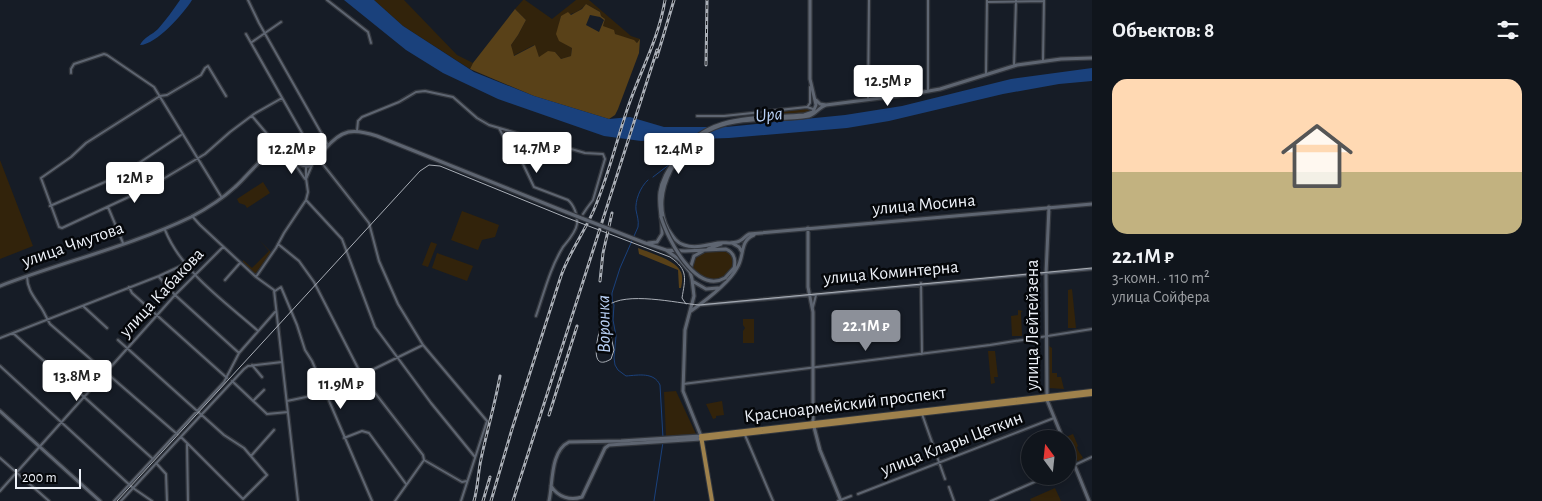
<!DOCTYPE html>
<html lang="ru">
<head>
<meta charset="utf-8">
<style>
  :root { --surface:#10151c; --page:#191e25; --text:#f1f3f6; --muted:#9c9fa3; --line:#30343b; --accent:#8c9099 }
  body { margin:0; font-family:"Alegreya Sans",sans-serif; background:var(--page); color:var(--text); height:100vh; display:flex; flex-direction:column; font-size:19px; white-space:nowrap }
  * { box-sizing:border-box; margin:0 }
  p { font-size:16px; color:var(--muted) }
  .icon { flex:none; width:28px; height:28px; fill:none; stroke:currentColor; stroke-width:2; stroke-linecap:round; stroke-linejoin:round }
  .map { position:relative; flex:1; overflow:hidden }
  .panel { display:flex; flex-direction:column; background:var(--surface); width:450px }
  .panel>* { flex:none }
  .needle { width:32px; rotate:345deg }
  .fabs { position:absolute; left:1021px; top:430px; display:grid; gap:10px }
  .fabs a { display:grid; place-items:center; width:55px; height:55px; border-radius:50%; background:var(--surface); box-shadow:0 2px 12px #0003,0 0 0 1px var(--line); font-size:25px }
  .scale { position:absolute; left:15px; bottom:12px; width:66px; box-sizing:border-box; padding-left:5px; border:2px solid #eef2f9; border-top:0; font-size:14px; line-height:18px; white-space:nowrap; color:#eef2f9; -webkit-text-stroke:4px #05070a; paint-order:stroke }
  .price { position:absolute; translate:-50% -42px; padding:0 11px; border-radius:5px; background:#fff; color:#222; font-size:16px; line-height:32px; filter:drop-shadow(0 1px 2px #0008) }
  .price::after { content:''; position:absolute; left:50%; top:30px; width:15px; height:11px; margin-left:-8px; background:inherit; clip-path:polygon(0 0,100% 0,50% 100%) }
  .price.selected { background:var(--accent); color:#fff }
  ul { padding:0; list-style:none }
  li { display:grid; align-content:center; gap:10px; height:265px; padding:0 20px }
  li+li { border-top:1px solid var(--line) }
  li span { display:grid; place-items:center; height:155px; border-radius:15px; color:#555 }
  li>.icon { margin-inline-start:auto }
  span .icon { width:90px; height:90px; fill:#fffc; stroke-width:1 }
  li b { font-size:21px }
  h2 { display:flex; justify-content:space-between; align-items:center; height:60px; padding:0 20px; font-size:21px }
  main { display:flex; flex:1; min-height:0 }
  .map>svg:first-child { display:block }
  .green { fill:#32230b }
  .forest { fill:#594118; fill-rule:evenodd }
  .water { fill:#1a417c }
  .lines { fill:none; stroke-linecap:round; stroke-linejoin:round }
  .stream { stroke:#1a417c; stroke-width:1 }
  .street-casing { stroke:#32363d; stroke-width:4.5 }
  .secondary-casing { stroke:#32363d; stroke-width:5.5 }
  .primary-casing { stroke:#32363d; stroke-width:6 }
  .street { stroke:#5e6571; stroke-width:2 }
  .secondary { stroke:#5e6571; stroke-width:3 }
  .primary { stroke:#9e814c; stroke-width:4 }
  .tram { stroke:#aaafb7; stroke-width:1 }
  .rail-casing { stroke:#aaafb7; stroke-width:3 }
  .rail { stroke:#05070a; stroke-width:1; stroke-dasharray:4; stroke-linecap:butt }
  .secondary-bridge-casing { stroke:#32363d; stroke-width:5.5; stroke-linecap:butt }
  .secondary-bridge { stroke:#5e6571; stroke-width:3 }
  .labels { text-anchor:middle; dominant-baseline:central; stroke-width:5; stroke-linejoin:round; paint-order:stroke }
  .street-label { font-size:18px; fill:#eef2f9; stroke:#05070a }
  .water-label { font-size:19px; font-style:italic; fill:#b9d0f4; stroke:#05070a }
</style>
</head>
<body>
<main>
<div class="map">
<svg width="1092" height="501" viewBox="0 0 1092 501">
  <rect width="100%" height="100%" fill="#161c26"/>
  <!-- green -->
  <path class="green" d="M374,0H404L457,55L473,63L470,69L403,26Z
    M523,0H525L552,19L576,0H589L631,36L640,39L637,43C631,38 624,38 617,35C612,32 608,29 603,26L605,19L601,16L600,12L586,4C580,12 571,15 561,16L559,24L560,41L572,48L571,56L561,59L555,52L539,57L534,45L513,56L511,45L518,35L526,20L515,9Z
    M810,108L811,111L804,113L736,118Z
    M0,160L33,246L0,259Z
    M263,182L270,193L247,208L245,205L239,203L237,199Z
    M462,211L499,225L495,237L482,240L478,250L451,240Z
    M259,240L271,252L256,273H254L243,262V260L252,268L269,251Z
    M431,242L437,244L428,267L422,265Z
    M725,250C745,260 724,286 707,279C700,276 696,271 691,266C696,251 711,251 725,250Z
    M437,253L473,266L467,281L432,268Z
    M1072,289L1076,328H1068V290Z
    M1018,310L1023,311L1021,312L1022,336H1012L1011,316L1018,315Z
    M743,319H754V343H743V331L745,328L743,325Z
    M1049,346L1052,348V373H1057V377H1061L1064,389L1049,388Z
    M988,351H995L998,377H994L995,383L991,384Z
    M676,391L696,434L666,436L664,392Z
    M722,401L724,415L716,416V418L713,419L706,404Z
    M1073,434L1078,446L1077,447C1078,452 1081,454 1083,458L1078,461L1076,460L1066,437Z
    M1055,488L1061,501H1031L1030,499Z"/>
  <!-- forest -->
  <path class="forest" d="M586,4L600,12L601,16L605,19L603,26L614,30L615,34L634,40L637,43L640,39L639,53L618,109L615,115L609,119L534,96L470,69L473,63L515,9L526,20L518,35L511,45L514,56L535,45L539,57L548,51L555,52L561,59L571,56L572,48L559,41L556,34L561,16L568,12L571,15L582,9ZM590,15L600,17L604,20L599,32L586,25Z
    M638,248C650,253 676,260 681,272C683,277 682,283 681,288H679L678,270L639,254Z"/>
  <!-- water -->
  <path class="water" d="M180,0H192C184,13 156,45 140,45C144,37 152,35 158,29C166,20 173,10 180,0Z
    M344,0H374L403,26L474,72L534,96L609,119L630,117L664,127H726L845,115L902,106L1011,79L1092,68V81L1059,84L1003,94L889,121L847,128L729,138L641,141L604,136L498,99L443,73L406,50Z"/>
  <g class="lines">
    <!-- stream -->
    <path class="stream" d="M675,157L677,153V141
      M653,177L670,164
      M648,180C640,187 635,201 636,210C637,216 639,220 638,227L620,268L612,293V300L614,305L613,320L616,336L614,358L615,365L618,370L626,376C639,375 654,372 660,385L663,438
      M654,501L663,442"/>
    <!-- street casing -->
    <g class="street-casing">
      <path id="street" d="M248,0L259,23L328,145
        M327,0L368,32L371,43
        M928,0V91
        M987,2L1044,1
        M246,34L302,133L281,152
        M252,42L281,22
        M1043,60L1044,0
        M1014,66L1016,1
        M71,73V69L74,64L104,54L107,55L154,87L222,198
        M986,74L987,0
        M226,96L208,66L205,68L201,75L167,95L160,96L86,143L71,157L41,178L59,227L62,228L148,188L205,154L230,132L254,114L282,98
        M868,100L869,0
        M808,106L810,103V87
        M252,116L273,141L277,152
        M697,116H724L807,107L813,109
        M499,128L509,147L523,164L534,187L568,200C574,205 578,216 577,224C576,232 568,241 563,247C550,268 544,293 536,316
        M357,131L358,121L362,117L399,102L416,92L425,91L453,97L477,118L489,125L585,153L603,154L605,159L593,200L587,208L583,214
        M318,158L369,223L379,261L398,304L423,345L487,421L461,501
        M292,160L305,179
        M306,179L312,165
        M306,200L342,239L375,327L431,403L475,457
        M50,206L121,175L181,135
        M108,207L123,243
        M192,216L200,225L256,277L274,290L298,501
        M165,230C182,272 224,301 257,330
        M278,244L299,261L314,282L362,376L423,455L424,460L462,482L467,481
        M27,276C27,290 35,298 42,309C45,314 47,319 50,324L177,434
        M159,277L175,295L239,353
        M256,277L276,248L284,233L306,200L308,192L306,178V166
        M225,280L240,263
        M921,283L922,354
        M129,287L132,293L227,378
        M275,291L281,287L297,325L305,350L312,361L372,501
        M701,305L1092,269
        M83,306L107,328
        M813,307L816,295
        M13,333L153,459
        M0,338L159,276L185,264
        M118,340L224,435L244,448L267,475L243,499
        M252,365L262,377
        M0,366L133,488L152,501
        M232,381L267,414L288,412
        M683,384L990,345L1092,329
        M253,401L264,390
        M287,401L325,393L423,345
        M922,414L945,479
        M745,435L773,501
        M181,437L243,499
        M344,438L362,431L369,433L406,484
        M187,444L188,501
        M251,456L274,430
        M0,458L49,501
        M156,463L166,474L167,501
        M1068,468L1092,457
        M949,487L954,501
        M0,491L175,295L223,247
        M858,494L1054,418
        M114,501L224,382L239,353L275,312
        M121,501L244,369L248,366L282,362
        M395,501L424,460
        M838,501L851,496
        M991,501L1048,476"/>
    </g>
    <!-- secondary casing -->
    <g class="secondary-casing">
      <path id="secondary" d="M816,100L820,104L826,105L912,94L940,89L1017,65L1061,59L1092,58
        M826,105C819,107 816,114 809,116C778,121 743,116 714,128C680,142 648,193 668,229C672,235 676,243 684,245C695,249 707,245 718,243C724,242 731,244 737,242C742,241 745,236 749,234L1092,204
        M808,228V287L813,312V423
        M648,243L657,242L662,234C663,220 658,207 660,192C662,179 669,169 676,158C708,112 755,119 804,115L813,112L816,105L810,79V0
        M732,243L739,247L742,252
        M708,249L721,244
        M666,250L685,251L726,249C735,253 736,260 734,269
        M690,269L694,256L703,251
        M725,278L734,268
        M694,282L706,289L718,288
        M0,286C62,262 131,246 191,217C206,209 222,199 235,187C246,178 261,156 275,152C288,149 295,168 309,166C316,161 320,155 325,149C342,129 353,128 377,136L566,212
        M691,311C705,301 729,283 737,268C745,256 739,241 754,235
        M1047,396L1046,274L1049,207
        M1047,400L1063,439
        M0,411L100,501
        M814,427L820,450L841,501
        M1068,449L1089,501
        M551,486C558,497 570,501 582,497L605,448L609,445L701,439
        M549,501C553,484 550,451 569,442L621,441L701,436L683,391L685,330L694,296L692,279L690,272L680,260L666,250L645,243"/>
    </g>
    <!-- primary casing -->
    <g class="primary-casing">
      <path id="primary" d="M701,439L1092,394
        M712,501L701,436L1092,391"/>
    </g>
    <!-- street -->
    <use href="#street" class="street"/>
    <!-- secondary -->
    <use href="#secondary" class="secondary"/>
    <!-- primary -->
    <use href="#primary" class="primary"/>
    <!-- tram -->
    <path class="tram" d="M606,314L614,350L611,359C582,377 604,314 607,306C626,291 676,303 699,305L1092,268
      M117,501L420,171L429,165L440,166L565,217L670,257C689,270 685,279 682,298L686,304"/>
    <!-- rail casing -->
    <g class="rail-casing">
      <path id="rail" d="M657,57L674,0
        M706,65L707,0
        M600,281L603,253L612,213
        M549,415L577,326
        M474,501C478,487 478,473 481,459C487,431 495,404 500,376
        M483,501L490,477
        M491,501L512,429L561,276C569,253 583,234 593,212C608,178 616,142 628,107C640,72 659,38 665,0
        M513,501L657,50"/>
    </g>
    <!-- rail -->
    <use href="#rail" class="rail"/>
    <!-- secondary-bridge casing -->
    <g class="secondary-bridge-casing">
      <path id="secondary-bridge" d="M566,212L645,243
        M661,217C667,238 696,295 725,278"/>
    </g>
    <!-- secondary-bridge -->
    <use href="#secondary-bridge" class="secondary-bridge"/>
  </g>
  <g class="labels">
    <!-- street labels -->
    <g class="street-label">
      <text transform="translate(924 205) rotate(-5)">улица Мосина</text>
      <text transform="translate(73 245) rotate(-19)">улица Чмутова</text>
      <text transform="translate(891 273) rotate(-5)">улица Коминтерна</text>
      <text transform="translate(162 293) rotate(-47)">улица Кабакова</text>
      <text transform="translate(1033 325) rotate(-90)">улица Лейтейзена</text>
      <text transform="translate(845 405) rotate(-7)">Красноармейский проспект</text>
      <text transform="translate(952 444) rotate(-21)">улица Клары Цеткин</text>
    </g>
    <!-- water labels -->
    <g class="water-label">
      <text transform="translate(769 115) rotate(-6)">Upa</text>
      <text transform="translate(604 324) rotate(-91)">Воронка</text>
    </g>
  </g>
</svg>
<div class="fabs">
<a><svg class="needle" viewBox="-14 -14 28 28"><path d="M0-13l5 13h-10z" fill="#e53935"/><path d="M0 13l5-13h-10z" fill="#9c9fa3"/></svg></a>
</div>
<div class="scale">200 m</div>
<b class="price" style="left:888px;top:107px">12.5M ₽</b>
<b class="price" style="left:537px;top:174px">14.7M ₽</b>
<b class="price" style="left:292px;top:175px">12.2M ₽</b>
<b class="price" style="left:679px;top:175px">12.4M ₽</b>
<b class="price" style="left:135px;top:204px">12M ₽</b>
<b class="price selected" style="left:866px;top:352px">22.1M ₽</b>
<b class="price" style="left:77px;top:402px">13.8M ₽</b>
<b class="price" style="left:341px;top:410px">11.9M ₽</b>
</div>
<section class="panel">
<h2>Объектов: 8<svg class="icon" aria-label="filters" viewBox="0 0 24 24"><path d="M4 7h16M4 17h16"/><circle cx="9" cy="7" r="2"/><circle cx="15" cy="17" r="2"/></svg></h2>
<ul>
<li><span style="background:linear-gradient(#ffd9b3 60%,#c2b280 0)"><svg class="icon" aria-label="home" viewBox="0 0 24 24"><path d="M3 11l9-7 9 7M6 9v11h12V9"/></svg></span><div><b>22.1M ₽</b><p>3-комн. · 110 m²</p><p>улица Сойфера</p></div></li>
</ul>
</section>
</main>
</body>
</html>
